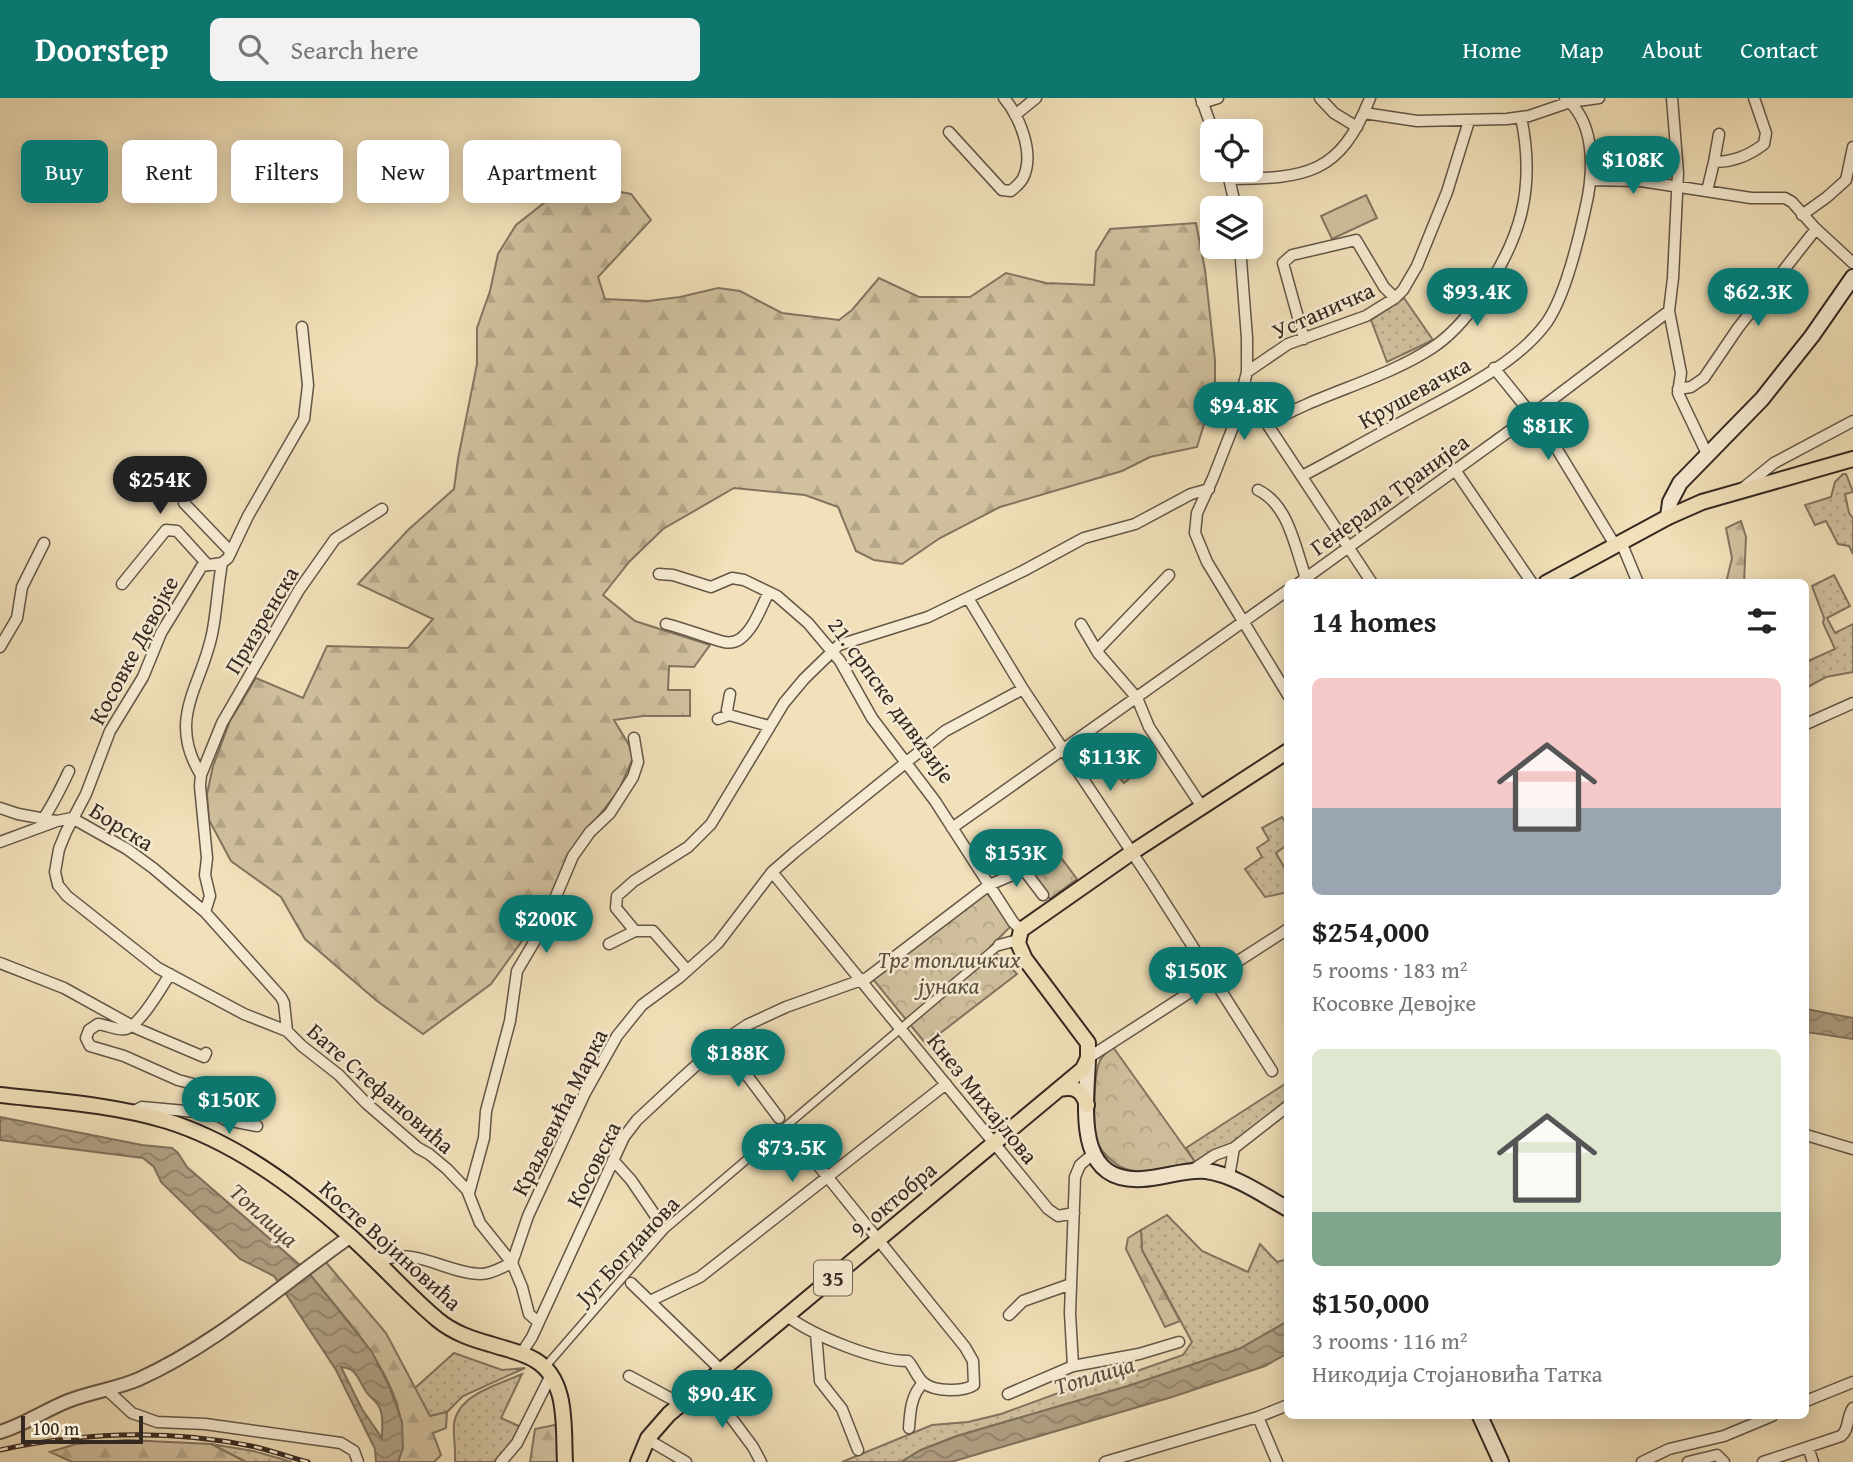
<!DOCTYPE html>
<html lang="en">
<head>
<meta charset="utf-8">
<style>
  :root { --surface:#fff; --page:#f2f2f2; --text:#222; --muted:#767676; --accent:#0f766e }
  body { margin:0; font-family:"Gentium Book Plus",serif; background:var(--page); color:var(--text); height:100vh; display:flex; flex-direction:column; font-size:26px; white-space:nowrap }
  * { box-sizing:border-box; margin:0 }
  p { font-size:23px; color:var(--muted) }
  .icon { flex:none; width:38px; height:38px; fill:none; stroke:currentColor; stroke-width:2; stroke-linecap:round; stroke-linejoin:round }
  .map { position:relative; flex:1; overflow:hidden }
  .drawer { position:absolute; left:1284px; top:481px; width:525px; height:840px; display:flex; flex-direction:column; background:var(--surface); border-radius:10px; box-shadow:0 4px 18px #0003 }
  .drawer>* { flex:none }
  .guide { position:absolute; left:21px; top:42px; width:665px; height:63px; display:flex; gap:14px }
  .controls { position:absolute; left:1200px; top:21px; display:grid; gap:14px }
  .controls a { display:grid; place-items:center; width:63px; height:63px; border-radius:10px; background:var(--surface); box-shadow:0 4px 18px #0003; font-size:35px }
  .scale { position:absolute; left:21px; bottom:18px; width:122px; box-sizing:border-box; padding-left:7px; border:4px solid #342821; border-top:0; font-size:19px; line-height:24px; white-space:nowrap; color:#342821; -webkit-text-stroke:5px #f6ebd2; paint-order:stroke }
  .price { position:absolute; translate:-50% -60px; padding:0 16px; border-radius:24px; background:var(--accent); color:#fff; font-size:23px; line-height:46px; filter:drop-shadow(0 2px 4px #0008) }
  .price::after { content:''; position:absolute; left:50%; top:42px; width:21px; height:16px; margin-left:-10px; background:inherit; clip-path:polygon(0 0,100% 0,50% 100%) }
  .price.selected { background:#222; color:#fff }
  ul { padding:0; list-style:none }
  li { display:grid; align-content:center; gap:14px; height:371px; padding:0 28px }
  li span { display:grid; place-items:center; height:217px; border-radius:10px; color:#555 }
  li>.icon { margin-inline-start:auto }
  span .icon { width:126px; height:126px; fill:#fffc; stroke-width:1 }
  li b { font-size:30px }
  h2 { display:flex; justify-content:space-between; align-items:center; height:84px; padding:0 28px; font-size:30px }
  .tag { padding:0 24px; border-radius:10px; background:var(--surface); box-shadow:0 4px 18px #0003; font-size:24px; line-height:63px }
  .tag.selected { background:var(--accent); color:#fff }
  header { display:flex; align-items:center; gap:42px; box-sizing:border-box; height:98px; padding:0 35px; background:var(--accent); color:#fff }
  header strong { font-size:33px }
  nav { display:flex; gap:38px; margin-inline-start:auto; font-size:24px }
  .search { width:490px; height:63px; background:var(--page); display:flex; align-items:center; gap:18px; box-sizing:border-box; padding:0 24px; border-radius:10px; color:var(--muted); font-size:26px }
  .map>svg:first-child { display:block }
  .grass { fill:url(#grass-dots); stroke:#827460; stroke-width:2 }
  .forest { fill:url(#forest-firs); stroke:#827460; stroke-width:2 }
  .park { fill:url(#park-crowns); stroke:#827460; stroke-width:2 }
  .pitch { fill:#d1c19f; stroke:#827460; stroke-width:2 }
  .water { fill:url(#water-waves); stroke:#7f715d; stroke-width:2; fill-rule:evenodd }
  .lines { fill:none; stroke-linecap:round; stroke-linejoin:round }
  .pedestrian-casing { stroke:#635647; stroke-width:10 }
  .minor-casing { stroke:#635647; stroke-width:13 }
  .tertiary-casing { stroke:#635647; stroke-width:16 }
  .secondary-casing { stroke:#342821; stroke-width:18 }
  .primary-casing { stroke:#342821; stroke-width:18 }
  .pedestrian { stroke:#f6ebd2; stroke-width:7 }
  .minor { stroke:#f6ebd2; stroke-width:10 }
  .tertiary { stroke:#f6ebd2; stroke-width:12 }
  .secondary { stroke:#f6ebd2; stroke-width:14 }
  .primary { stroke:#f1e0b9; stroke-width:14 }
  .rail-casing { stroke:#342821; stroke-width:5 }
  .rail { stroke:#f6ebd2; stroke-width:2.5; stroke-dasharray:8; stroke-linecap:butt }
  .labels { text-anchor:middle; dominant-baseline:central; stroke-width:5; stroke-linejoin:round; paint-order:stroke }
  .shield { fill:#f6ebd2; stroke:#6e6256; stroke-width:2 }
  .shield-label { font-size:21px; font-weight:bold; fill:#342821 }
  .street-label { font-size:23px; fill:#342821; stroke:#f6ebd2 }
  .park-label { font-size:23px; font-style:italic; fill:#5b4e40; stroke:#f6ebd2 }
  .water-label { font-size:24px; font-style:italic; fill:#5a4c3f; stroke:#f6ebd2 }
</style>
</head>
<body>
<header>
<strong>Doorstep</strong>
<div class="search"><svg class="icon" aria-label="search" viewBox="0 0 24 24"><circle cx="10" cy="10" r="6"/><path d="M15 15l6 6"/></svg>Search here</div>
<nav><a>Home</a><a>Map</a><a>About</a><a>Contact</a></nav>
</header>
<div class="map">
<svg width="1853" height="1364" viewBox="0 0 1853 1364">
  <defs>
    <pattern id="grass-dots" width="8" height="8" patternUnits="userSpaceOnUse" patternTransform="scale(1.75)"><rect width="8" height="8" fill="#d1c19f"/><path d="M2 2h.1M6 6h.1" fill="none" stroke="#b4a689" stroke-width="1.8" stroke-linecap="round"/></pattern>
    <pattern id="forest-firs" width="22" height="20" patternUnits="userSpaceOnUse" patternTransform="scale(1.75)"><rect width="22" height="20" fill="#d1c19f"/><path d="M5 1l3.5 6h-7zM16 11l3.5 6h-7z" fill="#b4a689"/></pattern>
    <pattern id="park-crowns" width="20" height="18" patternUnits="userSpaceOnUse" patternTransform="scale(1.75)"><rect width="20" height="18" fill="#d1c19f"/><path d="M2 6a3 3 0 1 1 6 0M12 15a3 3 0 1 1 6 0" fill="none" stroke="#b4a689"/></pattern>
    <pattern id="water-waves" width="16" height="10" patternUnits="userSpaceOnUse" patternTransform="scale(1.75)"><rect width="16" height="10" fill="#b1a185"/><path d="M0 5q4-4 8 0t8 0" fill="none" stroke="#91836c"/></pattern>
  </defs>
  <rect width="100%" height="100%" fill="#f1e0b9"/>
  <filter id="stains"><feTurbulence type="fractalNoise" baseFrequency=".00286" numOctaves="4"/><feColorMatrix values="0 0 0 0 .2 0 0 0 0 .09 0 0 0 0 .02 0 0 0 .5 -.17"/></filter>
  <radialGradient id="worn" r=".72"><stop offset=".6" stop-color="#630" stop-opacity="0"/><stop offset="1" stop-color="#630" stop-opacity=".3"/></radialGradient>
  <!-- grass -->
  <path class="grass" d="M1404,200L1433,242L1387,264L1371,222Z
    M1843,376H1846L1853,394L1845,396L1849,415L1853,420V456L1849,448L1838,446L1826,423L1815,427L1805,407L1831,399L1835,384Z
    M1834,477L1850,508L1827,520L1835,535L1853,526V574L1826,579L1806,590V564L1835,551L1823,525L1824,520L1812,488Z
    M1282,719L1288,728V746L1276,755L1288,776V794L1265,799L1245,771L1262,759L1257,750L1269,742L1262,730Z
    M1288,984V1005L1231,1046L1195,1064L1186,1050Z
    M1167,1117L1202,1153L1248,1174L1260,1146L1277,1164L1288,1161V1223L1239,1251L1128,1288L957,1338L921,1352L901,1364H842L932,1327L968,1324L1001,1316L1083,1286L1137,1273L1183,1257L1192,1244L1142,1152L1141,1132Z
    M454,1255L502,1272L525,1270L463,1298L447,1314L430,1318L414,1291Z
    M522,1276L501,1320L523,1330L499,1364H455C456,1352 453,1337 454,1326C458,1296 498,1287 522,1276Z
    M211,1346L253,1353L292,1364H246Z"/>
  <!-- forest -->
  <path class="forest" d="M600,90L631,96L651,122L598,179L605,201L648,203L680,199L718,190L740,193L782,215L839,222L852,212L879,180L919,199H970L1006,175L1046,185L1094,187L1096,154L1110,131L1196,125L1205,172L1215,262V291L1197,349L1150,359L1122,373L1000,409L940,440L902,466L874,462L856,453L838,409L805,397L734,390L663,431L629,464L603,497L635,523L710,547L694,569L669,568L668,592H690V618H643L614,622L629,647L633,660L619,692L567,759L545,811L491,886L423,936L377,903L305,841L281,799L231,763L209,722L207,696L213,668L230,623L256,580L303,600L327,548L408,550L433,521L358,486L408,432L454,391L458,361L477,266V230L490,193L498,156L516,127L558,94Z
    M1741,423L1746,439L1744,485H1726L1732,460L1726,430Z
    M1141,1132L1142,1152L1180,1223L1165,1229L1126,1151L1128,1140Z
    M324,1162L386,1235L430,1318L447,1314L446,1330L433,1335L441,1357L434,1364H398C420,1296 347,1223 308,1174Z
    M559,1326L561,1364H530L535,1331Z
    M127,1342L211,1346L246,1364H72L50,1354L76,1346Z"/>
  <!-- park -->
  <path class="park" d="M1051,746L1077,781L1050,801L1024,766Z
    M985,793L1013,826L990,849L1017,876L926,946L872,880Z
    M1113,949L1195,1064C1172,1069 1144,1080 1121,1069C1112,1064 1103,1055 1098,1046C1092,1034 1094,979 1099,965C1101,958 1107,954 1113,949Z"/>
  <!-- pitch -->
  <path class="pitch" d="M1366,97L1377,120L1332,141L1321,118Z
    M1119,643L1142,670L1124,685L1101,658Z"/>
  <!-- water -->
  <path class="water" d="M1806,911L1853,920V941L1806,934Z
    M0,1019L142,1047L172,1050L178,1055L187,1069L308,1174L372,1254L390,1290L402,1324L403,1350L398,1364H376L375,1351L336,1272L274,1178L240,1161L161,1084L154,1069L143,1060L0,1042ZM341,1269C358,1270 358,1283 367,1295C370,1299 375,1302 378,1307C384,1316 382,1329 382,1340L362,1311Z
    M1288,1223V1255L1265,1268L1172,1299L951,1364H901L921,1352L957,1338L1128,1288L1239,1251Z"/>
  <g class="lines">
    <!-- pedestrian casing -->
    <g class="pedestrian-casing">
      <path id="pedestrian" d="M545,1269L665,1131L999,847"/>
    </g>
    <!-- minor casing -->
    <g class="minor-casing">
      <path id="minor" d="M1201,0L1213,33
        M1320,0L1334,15L1357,29
        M1672,0L1678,75L1673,180L1669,213L1681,275L1678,295L1708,358
        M1202,5L1218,0
        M1364,15L1417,23L1507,21L1529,18L1570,4L1599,0
        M1015,17L1036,0
        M949,34L1002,92L1011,93C1015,89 1021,85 1023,80C1035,56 1020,19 1004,0
        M1714,64L1719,36
        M1227,72L1236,110
        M1231,81C1306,80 1340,77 1370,0
        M1590,82L1641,83L1751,100H1785L1792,104L1815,130L1853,165
        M1707,93L1714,64C1733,64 1750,57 1764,46L1766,35L1754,0
        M1802,117L1827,99L1846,82L1853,49
        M1240,149L1247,240V274L1233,329L1213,380L1197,415L1195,435L1207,464L1288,597
        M302,229L308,287L304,321L248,418L228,460L222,465L202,468L161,535L143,579L110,633L86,696L66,734L59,751L55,774L58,787L67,798L158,870L244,916L287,933L302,948L339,977L366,1005L418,1050L429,1056L447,1071L467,1092L480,1125L512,1165L522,1189L529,1216L538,1224
        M1304,241L1283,165L1292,157L1356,142L1384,189L1395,200
        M1494,270L1549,338L1615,447
        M1247,274L1288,246L1366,218L1395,200L1403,192L1417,168L1447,94L1469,23
        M1244,291L1372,485
        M1678,291L1691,289L1704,280L1738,230L1816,131
        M1268,326C1320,295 1381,283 1432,250C1452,237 1467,219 1480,200C1521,142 1536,90 1521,19
        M1455,372L1532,485
        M1302,378C1335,361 1367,342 1400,325C1447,299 1516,268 1547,224C1567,195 1581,132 1588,98C1594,64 1593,22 1565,0
        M1742,391L1774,365L1853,323
        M1258,392C1289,407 1295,450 1306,480
        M184,405L231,454
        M1621,444L1638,485
        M659,476L673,477L711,489L732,480L744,482L777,498L808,525L840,563L872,620L935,703L1013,824L1021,832
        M1299,485L1533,316L1669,213
        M122,486L166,432L177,433L206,465
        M968,500L1023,591L1151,783L1272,973
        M666,526C686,531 705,539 724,544C730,545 736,544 740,541C754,531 761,509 769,494
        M1081,526L1098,555L1137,600L1149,629L1202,709
        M0,549L17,520L22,489L44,445
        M1098,555L1099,550L1169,477
        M730,596L727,612L729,617L769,628
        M718,621L729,617
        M1806,626L1853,605
        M201,677C165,619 204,586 213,531C217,509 218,487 222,465
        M0,710L18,716L56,723
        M72,720L127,751L153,770L205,814L281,899L284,905L287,933
        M43,721C54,705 61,690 69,673
        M952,730L1288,492
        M0,744L57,723L72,720
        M772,774L1048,1111L1058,1118L1074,1115
        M205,814L210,798L205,777L207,760L200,688L201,677L222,625L299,492L335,441L382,411
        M635,833L616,810L617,798L634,783L688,749L711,726L784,605L804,581L839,547L928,519L1023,473L1084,440L1135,426L1191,396L1209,391
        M609,846L635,833H653L687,872
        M999,847L1018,842
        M0,865L64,890L138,931L204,959L206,955
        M722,944L779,1020
        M1088,960L1288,831
        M130,1015L142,1009L207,1015C221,1013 220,1001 212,991L178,982L124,958L90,948L86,940L89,932L98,926C107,927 118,933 126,931C140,927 162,889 170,876
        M213,1015L226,1022L257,1028
        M1806,1037L1853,1051
        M613,1062L631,1082L659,1123
        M1191,1073L1215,1057L1234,1050L1288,1008
        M1229,1079L1234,1050
        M469,1095L484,1040L486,1013L510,923L517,873L543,829L573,758L590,734L610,715L633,679L638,664L634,640
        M378,1165C411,1145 446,1176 481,1176C492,1176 502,1169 512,1165L528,1118L585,995L617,938L642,907L680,879L718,845L772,774L795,754L945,633L1023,591
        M631,1185L722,1273
        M650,1203L700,1179L946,986
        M1009,1217L1023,1203L1071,1186
        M787,1218C814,1238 875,1263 908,1263C914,1269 917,1280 924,1285C935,1294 963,1294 974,1287L973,1263L965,1249L792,1035
        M816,1236L820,1283L842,1311L858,1352
        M521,1256L532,1239L624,1039L637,1022L681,981L722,944L747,927L786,909L867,880L989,787L1024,772L1043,797
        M1073,1268L1070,1215L1075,1079L1080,1067L1093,1056
        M629,1278L681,1306
        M706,1286L753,1349L761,1364
        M107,1292L132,1315L157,1324L205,1326L341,1345L354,1353L358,1364
        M1008,1296L1073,1268L1139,1256L1179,1244
        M1806,1303L1853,1284
        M1258,1319L1277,1364
        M909,1330C910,1314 911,1297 923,1285
        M647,1341L686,1364
        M1808,1349L1813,1364
        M501,1364L517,1345L551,1277
        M1105,1364L1258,1319L1288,1307
        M1642,1364L1669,1351L1724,1338L1772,1318
        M1688,1364L1717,1357L1724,1364
        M1763,1364L1841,1338C1850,1331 1846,1319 1853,1310"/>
    </g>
    <!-- tertiary casing -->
    <g class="tertiary-casing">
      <path id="tertiary" d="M0,1334C24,1327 45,1312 68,1303C91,1294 116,1291 139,1281C217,1246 282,1186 351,1138"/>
    </g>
    <!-- secondary casing -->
    <g class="secondary-casing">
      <path id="secondary" d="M1668,419L1670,404L1680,385L1762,301L1812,238L1853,179
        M1088,960C1087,1005 1072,1085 1142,1081C1164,1080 1184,1071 1206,1073C1235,1077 1263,1097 1288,1111
        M1480,1318L1501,1364"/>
    </g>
    <!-- primary casing -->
    <g class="primary-casing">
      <path id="primary" d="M1546,485L1668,419L1702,404L1853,361
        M1060,991C1075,988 1082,992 1087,1007
        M0,997C55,1003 114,1007 167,1023C235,1044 298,1091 350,1138C380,1165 407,1196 438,1222C454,1235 472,1241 490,1246C505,1251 522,1254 535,1262C569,1282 563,1331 565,1364
        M638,1364L648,1340L669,1316L1083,971L1088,960V945L1025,861L1018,845L1021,832L1131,755L1288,653"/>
    </g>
    <!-- pedestrian -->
    <use href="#pedestrian" class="pedestrian"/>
    <!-- minor -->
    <use href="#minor" class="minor"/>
    <!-- tertiary -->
    <use href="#tertiary" class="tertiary"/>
    <!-- secondary -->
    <use href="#secondary" class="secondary"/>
    <!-- primary -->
    <use href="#primary" class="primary"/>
    <!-- rail casing -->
    <g class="rail-casing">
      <path id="rail" d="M0,1352C83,1334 167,1331 251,1348C270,1352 289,1359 308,1364"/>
    </g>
    <!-- rail -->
    <use href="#rail" class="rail"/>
  </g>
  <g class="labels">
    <!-- shield labels -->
    <rect class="shield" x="814" y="1162.5" width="38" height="35" rx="5"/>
    <g class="shield-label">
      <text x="833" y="1180">35</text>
    </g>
    <!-- street labels -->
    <g class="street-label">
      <text transform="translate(1323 212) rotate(-24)">Устаничка</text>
      <text transform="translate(1414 294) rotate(-29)">Крушевачка</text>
      <text transform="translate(1389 396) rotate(-36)">Генерала Транијеа</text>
      <text transform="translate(261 522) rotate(-59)">Призренска</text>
      <text transform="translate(133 552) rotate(-62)">Косовке Девојке</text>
      <text transform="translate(892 602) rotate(54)">21. српске дивизије</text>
      <text transform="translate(122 728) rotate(32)">Борска</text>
      <text transform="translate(381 990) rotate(41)">Бате Стефановића</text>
      <text transform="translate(983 1000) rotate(51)">Кнез Михајлова</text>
      <text transform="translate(559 1014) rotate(-63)">Краљевића Марка</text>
      <text transform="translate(593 1066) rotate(-63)">Косовска</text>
      <text transform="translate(893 1101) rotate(-40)">9. октобра</text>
      <text transform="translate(391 1147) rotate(42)">Косте Војиновића</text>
      <text transform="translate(627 1152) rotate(-47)">Југ Богданова</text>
    </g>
    <!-- park labels -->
    <g class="park-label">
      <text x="949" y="861">Трг топличких<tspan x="949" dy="26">јунака</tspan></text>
    </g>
    <!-- water labels -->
    <g class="water-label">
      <text transform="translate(264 1117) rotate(42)">Топлица</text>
      <text transform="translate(1094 1277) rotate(-17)">Топлица</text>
    </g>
  </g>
  <rect width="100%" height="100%" filter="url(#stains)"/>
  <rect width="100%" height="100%" fill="url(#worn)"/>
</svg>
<div class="controls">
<a><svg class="icon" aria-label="locate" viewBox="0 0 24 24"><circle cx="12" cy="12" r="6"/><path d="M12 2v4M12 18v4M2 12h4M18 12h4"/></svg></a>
<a><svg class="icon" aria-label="layers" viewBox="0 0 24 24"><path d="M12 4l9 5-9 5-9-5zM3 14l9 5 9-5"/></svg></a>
</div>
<div class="scale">100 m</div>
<b class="price" style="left:1633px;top:98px">$108K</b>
<b class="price" style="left:1477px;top:230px">$93.4K</b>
<b class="price" style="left:1758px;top:230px">$62.3K</b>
<b class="price" style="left:1244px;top:344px">$94.8K</b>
<b class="price" style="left:1548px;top:364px">$81K</b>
<b class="price selected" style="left:160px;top:418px">$254K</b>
<b class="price" style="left:1110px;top:695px">$113K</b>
<b class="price" style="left:1016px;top:791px">$153K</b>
<b class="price" style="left:546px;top:857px">$200K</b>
<b class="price" style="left:1196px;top:909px">$150K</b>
<b class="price" style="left:738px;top:991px">$188K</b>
<b class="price" style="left:229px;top:1038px">$150K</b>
<b class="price" style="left:792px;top:1086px">$73.5K</b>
<b class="price" style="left:722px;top:1332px">$90.4K</b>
<div class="guide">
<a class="tag selected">Buy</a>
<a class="tag">Rent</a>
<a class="tag">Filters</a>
<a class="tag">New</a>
<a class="tag">Apartment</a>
</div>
<section class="drawer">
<h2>14 homes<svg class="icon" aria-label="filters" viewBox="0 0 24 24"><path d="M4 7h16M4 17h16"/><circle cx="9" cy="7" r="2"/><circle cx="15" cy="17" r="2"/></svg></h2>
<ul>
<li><span style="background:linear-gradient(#f6c9c9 60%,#9aa5b1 0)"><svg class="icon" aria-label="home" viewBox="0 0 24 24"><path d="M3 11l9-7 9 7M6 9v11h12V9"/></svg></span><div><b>$254,000</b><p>5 rooms · 183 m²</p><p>Косовке Девојке</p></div></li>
<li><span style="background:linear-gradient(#dfe7d0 75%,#7fa58c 0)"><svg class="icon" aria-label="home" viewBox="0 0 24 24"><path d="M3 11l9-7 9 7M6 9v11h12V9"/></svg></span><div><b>$150,000</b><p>3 rooms · 116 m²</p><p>Никодија Стојановића Татка</p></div></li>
</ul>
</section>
</div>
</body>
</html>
